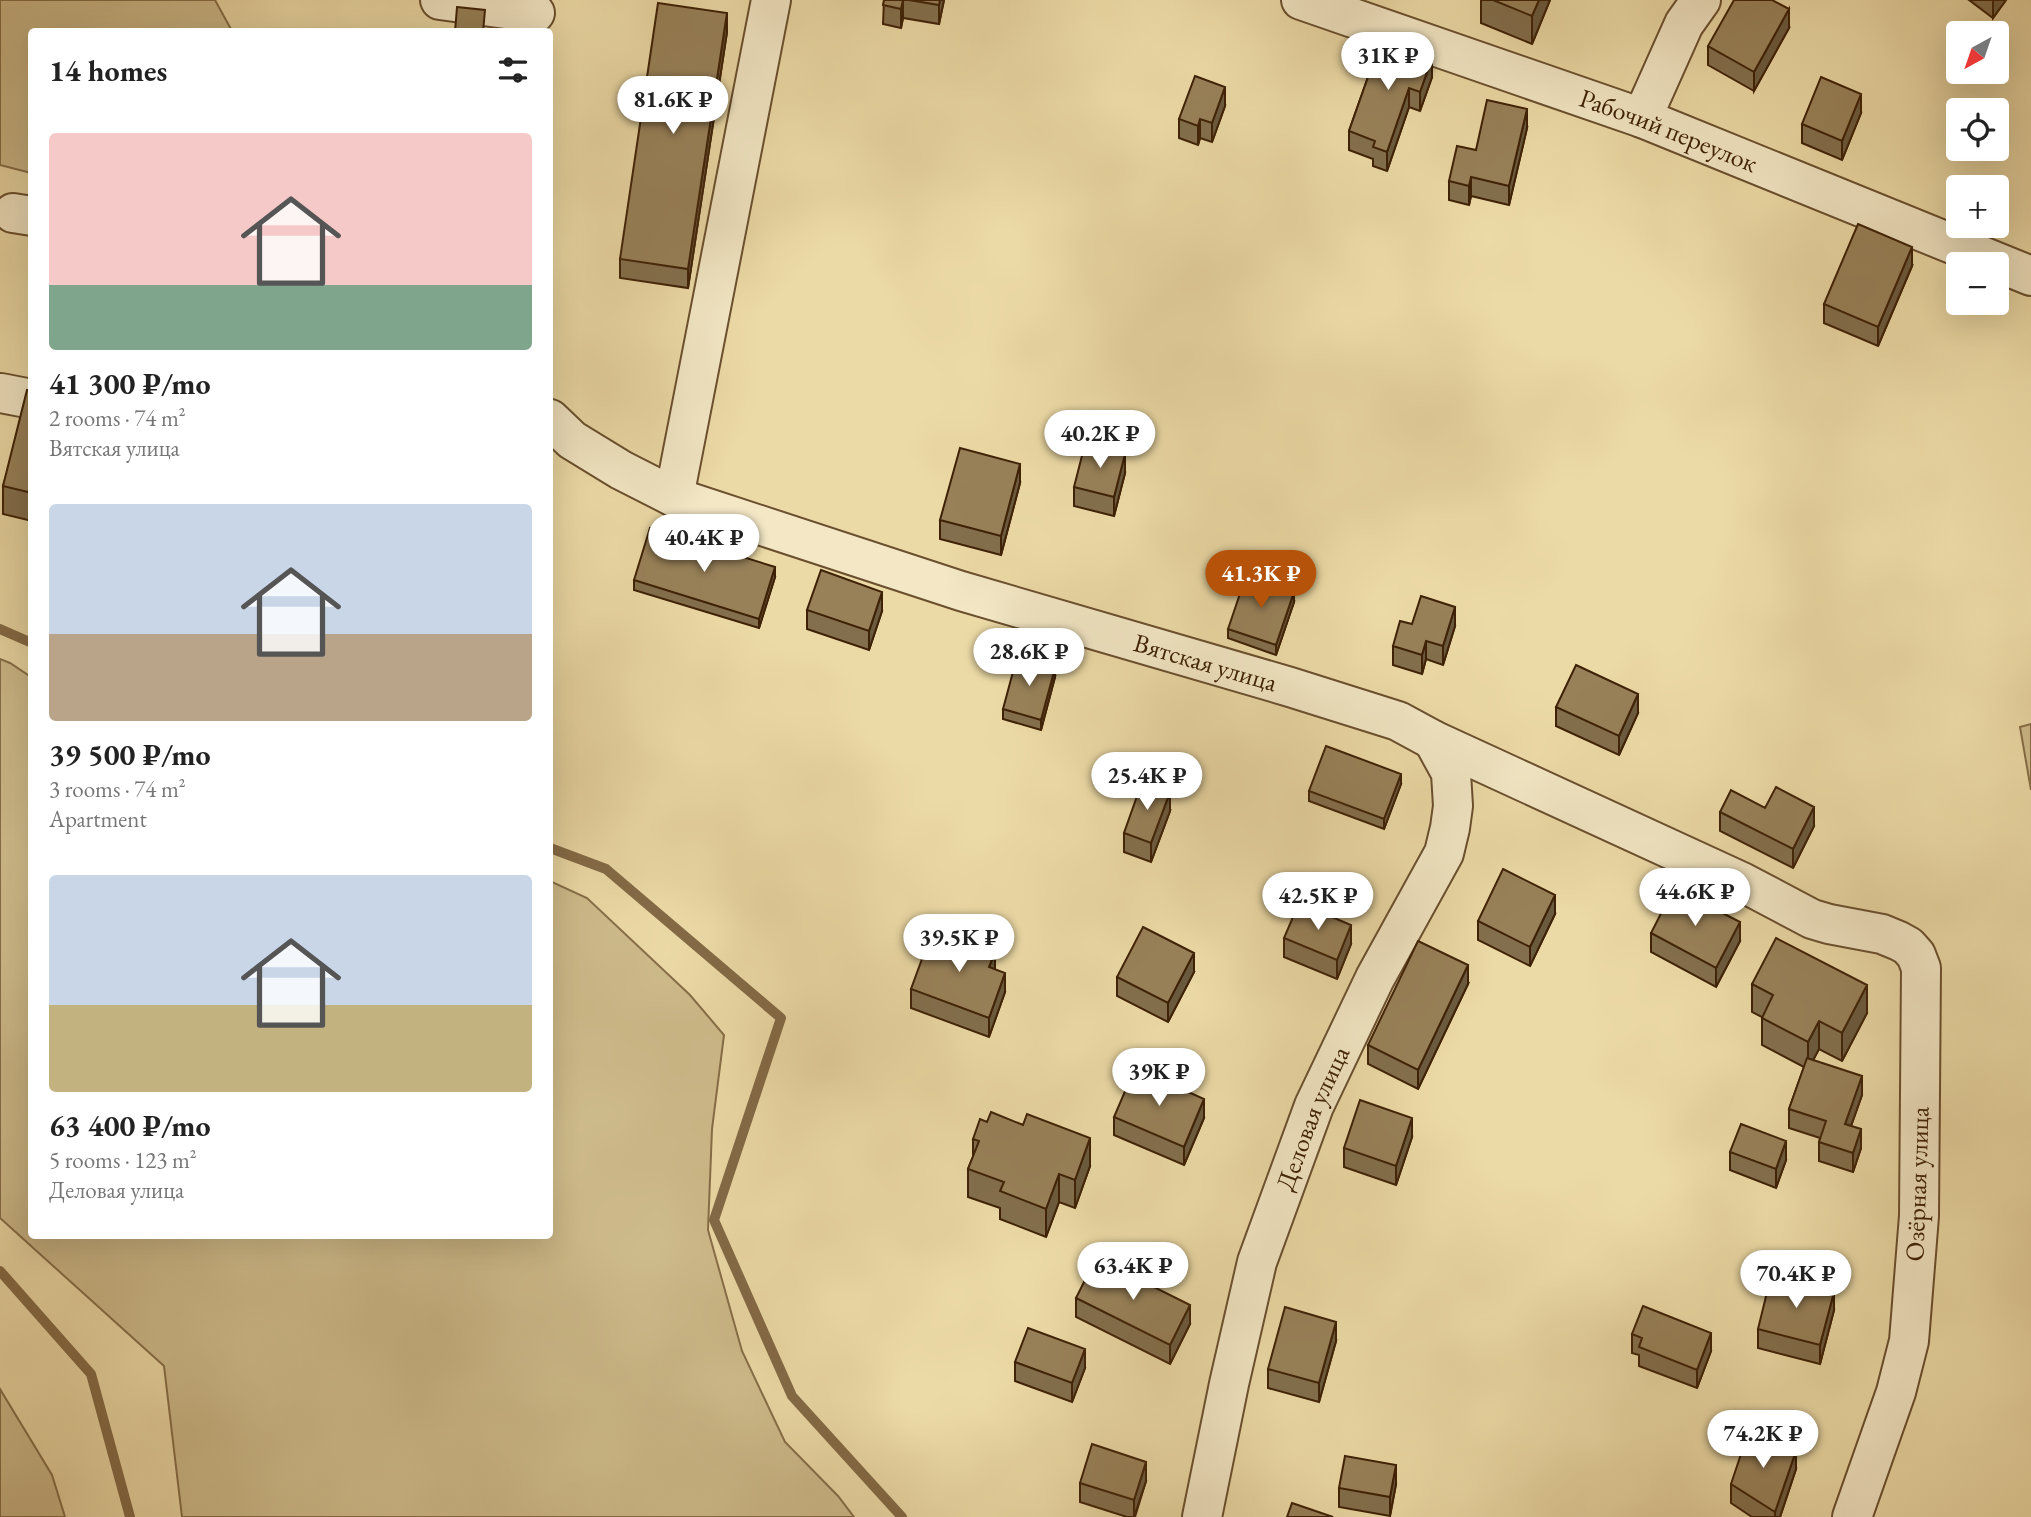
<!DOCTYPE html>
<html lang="en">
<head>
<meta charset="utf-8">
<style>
  :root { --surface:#fff; --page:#f2f2f2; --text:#222; --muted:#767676; --accent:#b45309 }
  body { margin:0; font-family:"EB Garamond",serif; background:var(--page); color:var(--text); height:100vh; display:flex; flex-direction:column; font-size:26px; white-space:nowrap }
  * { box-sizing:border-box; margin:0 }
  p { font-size:23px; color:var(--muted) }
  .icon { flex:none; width:38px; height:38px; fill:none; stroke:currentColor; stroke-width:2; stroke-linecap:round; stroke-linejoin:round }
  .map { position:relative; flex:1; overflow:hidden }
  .panel { position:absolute; left:28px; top:28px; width:525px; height:1211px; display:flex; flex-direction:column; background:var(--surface); border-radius:7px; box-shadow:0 7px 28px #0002 }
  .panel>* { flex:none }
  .needle { width:46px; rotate:220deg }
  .tools { position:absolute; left:1946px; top:21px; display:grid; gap:14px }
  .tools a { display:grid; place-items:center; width:63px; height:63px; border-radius:7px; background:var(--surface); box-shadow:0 7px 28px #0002; font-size:35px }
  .price { position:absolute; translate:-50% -60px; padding:0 16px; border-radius:24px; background:#fff; color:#222; font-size:23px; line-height:46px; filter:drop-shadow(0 2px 4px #0008) }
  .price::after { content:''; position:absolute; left:50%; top:42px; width:21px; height:16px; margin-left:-10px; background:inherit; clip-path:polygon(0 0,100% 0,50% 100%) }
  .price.on { background:var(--accent); color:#fff }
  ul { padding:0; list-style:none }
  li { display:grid; align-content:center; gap:14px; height:371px; padding:0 21px }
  li span { display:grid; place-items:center; height:217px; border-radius:7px; color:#555 }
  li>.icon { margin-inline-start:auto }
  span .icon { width:126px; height:126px; fill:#fffc; stroke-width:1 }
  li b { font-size:30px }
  h2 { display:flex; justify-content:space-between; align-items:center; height:84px; padding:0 21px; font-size:30px }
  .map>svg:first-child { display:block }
  .green { fill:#cebb8b; stroke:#866e48; stroke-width:2 }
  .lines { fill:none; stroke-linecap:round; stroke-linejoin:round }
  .stream { stroke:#836a46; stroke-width:10 }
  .minor-casing { stroke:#6a4f2e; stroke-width:42 }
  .minor { stroke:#f3e7c5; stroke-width:38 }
  .wall { fill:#836f4d; stroke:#3e2106; stroke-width:2 }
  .shaded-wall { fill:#6a5a3e; stroke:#3e2106; stroke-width:2 }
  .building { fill:#988159; stroke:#3e2106; stroke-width:2 }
  .labels { text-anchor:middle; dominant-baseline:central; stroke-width:7; stroke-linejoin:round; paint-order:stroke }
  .street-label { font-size:26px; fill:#3e2106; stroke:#f3e7c5 }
</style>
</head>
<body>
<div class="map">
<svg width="2031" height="1517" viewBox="0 0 2031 1517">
  <rect width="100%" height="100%" fill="#ecdaa6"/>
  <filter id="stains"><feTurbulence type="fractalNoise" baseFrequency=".00286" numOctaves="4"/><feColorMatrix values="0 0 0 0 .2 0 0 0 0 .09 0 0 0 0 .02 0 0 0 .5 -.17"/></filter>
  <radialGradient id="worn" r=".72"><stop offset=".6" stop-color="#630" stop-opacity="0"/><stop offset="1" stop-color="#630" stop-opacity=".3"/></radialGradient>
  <!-- green -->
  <path class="green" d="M0,0H215L232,31L32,32L31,173L0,165Z
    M0,659L10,663L31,677L32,1236H550V881L587,898L690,995L724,1035L712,1129L708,1230L742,1351L785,1442L838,1496L854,1517H182L164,1366L0,1218Z
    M2031,724V790L2020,727Z
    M0,1389L52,1475L65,1517H0Z"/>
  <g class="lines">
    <!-- stream -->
    <path class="stream" d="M0,629L32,643
      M550,848L606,869L781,1018L714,1220L792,1396L902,1517
      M0,1271L91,1374L130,1517"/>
    <!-- minor casing -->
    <g class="minor-casing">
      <g id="minor">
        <path d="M440,0L535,13"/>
        <path id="s1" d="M1301,0L1642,118L2031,276"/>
        <path d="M1642,118L1684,24L1701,0"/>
        <path d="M13,213L32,216"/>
        <path d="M1,393L32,399"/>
        <path id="s2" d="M550,419L572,440L621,470L674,497L961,591L1290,687L1398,721L1433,740L1742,882L1812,919L1829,924L1882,934L1899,941L1908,946L1916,955L1921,968L1919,1216L1909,1341L1896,1392L1852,1517"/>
        <path d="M674,497L771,0"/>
        <path id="s3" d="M1202,1517L1229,1384L1257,1262L1314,1106L1375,978L1444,853L1450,828L1453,806L1451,773L1433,740"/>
      </g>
    </g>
    <!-- minor -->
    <use href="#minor" class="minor"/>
  </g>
  <!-- wall -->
  <path class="wall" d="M884,0H944L939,24L903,18L901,28L883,24Z
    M1481,0H1550L1532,44L1481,23Z
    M1969,0H2006L1993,18Z
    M1789,28L1754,91L1708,65V46Z
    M727,32L688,288L620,278V259Z
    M1381,40L1432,77L1420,111L1409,107L1387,171L1373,166V159L1349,150V131Z
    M1225,106L1212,142L1200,138L1198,145L1179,138V119Z
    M1861,113L1842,160L1802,143V124Z
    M1527,128L1509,205L1471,196L1469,205L1449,200V181Z
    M1912,266L1878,346L1824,323V304Z
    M32,391V521L3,514V486Z
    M1125,473L1114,516L1074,506V487Z
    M1020,483L1001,555L940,539V520Z
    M775,577L759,628L634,590V580Z
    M1294,602L1276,655L1228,638V629Z
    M807,610L882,611L869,650L807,629Z
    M1412,624L1455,626L1443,665L1426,659L1422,674L1393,665V646Z
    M1055,677L1041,730L1003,719V709Z
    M1556,707L1638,713L1619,755L1556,726Z
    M1401,784L1384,829L1309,801V791Z
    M1765,808L1814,826L1793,868L1720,831V812Z
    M1170,811L1151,862L1124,852V833Z
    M1555,914L1530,966L1478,940V921Z
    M1651,933L1740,941L1716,987L1651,952Z
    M1284,938L1351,944L1337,979L1284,957Z
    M1194,972L1168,1022L1117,996V977Z
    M1468,984L1418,1089L1368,1064V1045Z
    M1752,984L1867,1013L1842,1061L1819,1049L1813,1060L1862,1095L1851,1126L1861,1148L1853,1172L1819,1161V1142L1820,1138L1789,1128V1109L1804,1067L1762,1045V1017L1752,1012Z
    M911,989L1005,992L989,1037L911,1008Z
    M1114,1117L1204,1118L1184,1165L1114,1135Z
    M987,1122L1090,1166L1075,1208L1059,1202L1046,1237L1000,1219V1208L968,1197V1169L973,1157V1139Z
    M1412,1137L1396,1185L1344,1167V1148Z
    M1730,1152L1786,1160L1776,1188L1730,1170Z
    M1076,1298L1190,1324L1170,1364L1076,1317Z
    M1834,1310L1820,1364L1758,1348V1329Z
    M1632,1334L1711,1351L1697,1388L1639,1366V1355L1632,1353Z
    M1336,1341L1319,1402L1268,1388V1369Z
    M1015,1362L1085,1368L1072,1402L1015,1381Z
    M1796,1469L1780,1517H1752L1731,1503V1484Z
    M1146,1481L1135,1517H1127L1080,1502V1483Z
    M1396,1484L1390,1516L1339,1507V1488Z"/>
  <!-- shaded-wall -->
  <path class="shaded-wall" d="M903,0V18L901,28V9Z
    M940,0H944L939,24V5Z
    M1539,0H1550L1532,44V16Z
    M1993,0H2006L1993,18Z
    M1789,9V28L1754,91V72Z
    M727,13V32L688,288V269Z
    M1432,58V77L1420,111V92Z
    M1225,87V106L1212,142V123Z
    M1409,88V107L1387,171V152Z
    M1861,94V113L1842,160V141Z
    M1527,109V128L1509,205V186Z
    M1200,119V138L1198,145V126Z
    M1471,177V196L1469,205V186Z
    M1912,247V266L1878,346V327Z
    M1125,454V473L1114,516V497Z
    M1020,464V483L1001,555V536Z
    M775,567V577L759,628V619Z
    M882,592V611L869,650V631Z
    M1294,592V602L1276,655V645Z
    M1455,607V626L1443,665V646Z
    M1426,641V659L1422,674V655Z
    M1055,668V677L1041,730V720Z
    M1638,694V713L1619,755V736Z
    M1401,774V784L1384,829V819Z
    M1170,792V811L1151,862V843Z
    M1814,807V826L1793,868V849Z
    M1555,895V914L1530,966V947Z
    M1740,922V941L1716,987V968Z
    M1351,925V944L1337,979V960Z
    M995,952V970L989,967Z
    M1194,953V972L1168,1022V1003Z
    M1468,965V984L1418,1089V1070Z
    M1005,973V992L989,1037V1018Z
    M1867,985V1013L1842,1061V1033Z
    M1819,1021V1049L1808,1070V1042Z
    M1862,1076V1095L1845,1143V1124Z
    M1204,1099V1118L1184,1165V1147Z
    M1412,1118V1137L1396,1185V1166Z
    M1861,1129V1148L1853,1172V1153Z
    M1090,1138V1166L1075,1208V1180Z
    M1786,1141V1160L1776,1188V1169Z
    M1059,1174V1202L1046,1237V1209Z
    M1834,1292V1310L1820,1364V1345Z
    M1190,1305V1324L1170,1364V1345Z
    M1336,1322V1341L1319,1402V1383Z
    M1711,1333V1351L1697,1388V1370Z
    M1085,1349V1368L1072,1402V1383Z
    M1796,1451V1469L1780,1517H1775V1512Z
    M1146,1462V1481L1134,1517V1500Z
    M1396,1465V1484L1390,1516V1497Z"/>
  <!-- building -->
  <path class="building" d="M884,0H903L901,9L883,5Z
    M909,0H940L939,5Z
    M1493,0H1539L1532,16Z
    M1734,0H1772L1789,9L1754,72L1708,46Z
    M658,3L727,13L688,269L620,259Z
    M457,7L485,10L483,32H455Z
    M1381,40L1432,58L1420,92L1409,88L1387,152L1373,147L1375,141L1349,131Z
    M1195,76L1225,87L1212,123L1200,119L1198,126L1179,119Z
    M1821,77L1861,94L1842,141L1802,124Z
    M1487,100L1527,109L1509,186L1471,177L1469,186L1449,181L1457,146L1476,150Z
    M1858,224L1912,247L1878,327L1824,304Z
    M27,390L32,391V493L3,486Z
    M1085,444L1125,454L1114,497L1074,487Z
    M960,448L1020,464L1001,536L940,520Z
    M650,528L775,567L759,619L634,580Z
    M821,570L882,592L869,631L807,610Z
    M1246,576L1294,592L1276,645L1228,629Z
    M1421,596L1455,607L1443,646L1426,641L1422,655L1393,646L1400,621L1412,624Z
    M1017,657L1055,668L1041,720L1003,709Z
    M1576,665L1638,694L1619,736L1556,707Z
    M1326,746L1401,774L1384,819L1309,791Z
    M1142,782L1170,792L1151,843L1124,833Z
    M1776,787L1814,807L1793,849L1720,812L1731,790L1765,808Z
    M1503,869L1555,895L1530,947L1478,921Z
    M1674,888L1740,922L1716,968L1651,933Z
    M1299,903L1351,925L1337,960L1284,938Z
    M1143,927L1194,953L1168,1003L1117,977Z
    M933,929L995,952L989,967L1005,973L989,1018L911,989Z
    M1776,938L1867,985L1842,1033L1819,1021L1808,1042L1762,1018L1773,995L1752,984Z
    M1418,941L1468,965L1418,1070L1368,1045Z
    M1807,1058L1862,1076L1845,1124L1861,1129L1853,1153L1819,1142L1826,1121L1789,1109Z
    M1135,1068L1204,1099L1184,1147L1114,1117Z
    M1360,1100L1412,1118L1396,1166L1344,1148Z
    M991,1112L1023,1125L1027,1114L1090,1138L1075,1180L1059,1174L1046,1209L1000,1191L1004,1182L968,1169L979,1141L973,1139L980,1119L987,1122Z
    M1741,1124L1786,1141L1776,1169L1730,1152Z
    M1096,1258L1190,1305L1170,1345L1076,1298Z
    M1771,1276L1834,1292L1820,1345L1758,1329Z
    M1643,1306L1711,1333L1697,1370L1639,1347L1642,1338L1632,1334Z
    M1285,1307L1336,1322L1319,1383L1268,1369Z
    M1028,1328L1085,1349L1072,1383L1015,1362Z
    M1748,1433L1796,1451L1775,1512L1731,1484Z
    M1092,1444L1146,1462L1134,1500L1080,1483Z
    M1345,1456L1396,1465L1390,1497L1339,1488Z
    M1292,1503L1333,1517H1287Z"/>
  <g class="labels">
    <!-- street labels -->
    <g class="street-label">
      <text stroke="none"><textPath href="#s1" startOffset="390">Рабочий переулок</textPath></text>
      <text stroke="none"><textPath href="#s2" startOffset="704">Вятская улица</textPath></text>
      <text stroke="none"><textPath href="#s3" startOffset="415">Деловая улица</textPath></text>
      <text transform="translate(1917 1184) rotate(-88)">Озёрная улица</text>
    </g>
  </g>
  <rect width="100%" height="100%" filter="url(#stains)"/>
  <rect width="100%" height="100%" fill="url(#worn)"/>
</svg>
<div class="tools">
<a><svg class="needle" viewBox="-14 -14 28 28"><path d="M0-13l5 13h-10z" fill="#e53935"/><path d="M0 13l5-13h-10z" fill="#767676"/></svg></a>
<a><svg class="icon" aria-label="locate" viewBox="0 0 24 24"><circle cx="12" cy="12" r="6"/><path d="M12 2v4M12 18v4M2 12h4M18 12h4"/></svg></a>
<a>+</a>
<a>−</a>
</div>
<b class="price" style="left:1388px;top:92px">31K ₽</b>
<b class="price" style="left:673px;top:136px">81.6K ₽</b>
<b class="price" style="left:1100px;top:470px">40.2K ₽</b>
<b class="price" style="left:704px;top:574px">40.4K ₽</b>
<b class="price on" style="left:1261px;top:610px">41.3K ₽</b>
<b class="price" style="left:1029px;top:688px">28.6K ₽</b>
<b class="price" style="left:1147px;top:812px">25.4K ₽</b>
<b class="price" style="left:1695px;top:928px">44.6K ₽</b>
<b class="price" style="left:1318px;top:932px">42.5K ₽</b>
<b class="price" style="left:959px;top:974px">39.5K ₽</b>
<b class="price" style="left:1159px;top:1108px">39K ₽</b>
<b class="price" style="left:1133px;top:1302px">63.4K ₽</b>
<b class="price" style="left:1796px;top:1310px">70.4K ₽</b>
<b class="price" style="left:1763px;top:1470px">74.2K ₽</b>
<section class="panel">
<h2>14 homes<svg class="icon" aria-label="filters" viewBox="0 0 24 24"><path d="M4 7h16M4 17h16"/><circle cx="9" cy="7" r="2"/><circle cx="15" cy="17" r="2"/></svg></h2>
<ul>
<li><span style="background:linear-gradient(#f6c9c9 70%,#7fa58c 0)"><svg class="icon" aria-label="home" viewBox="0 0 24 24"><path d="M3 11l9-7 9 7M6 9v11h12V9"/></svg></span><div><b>41 300 ₽/mo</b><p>2 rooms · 74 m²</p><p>Вятская улица</p></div></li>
<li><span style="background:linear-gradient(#c9d6e8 60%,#b9a48a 0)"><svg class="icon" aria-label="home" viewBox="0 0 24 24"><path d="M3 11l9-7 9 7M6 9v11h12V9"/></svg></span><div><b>39 500 ₽/mo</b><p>3 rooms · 74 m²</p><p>Apartment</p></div></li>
<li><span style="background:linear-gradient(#c9d6e8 60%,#c2b280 0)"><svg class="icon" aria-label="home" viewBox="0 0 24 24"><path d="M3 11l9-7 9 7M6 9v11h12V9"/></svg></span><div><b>63 400 ₽/mo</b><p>5 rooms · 123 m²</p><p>Деловая улица</p></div></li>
</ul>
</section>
</div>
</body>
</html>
